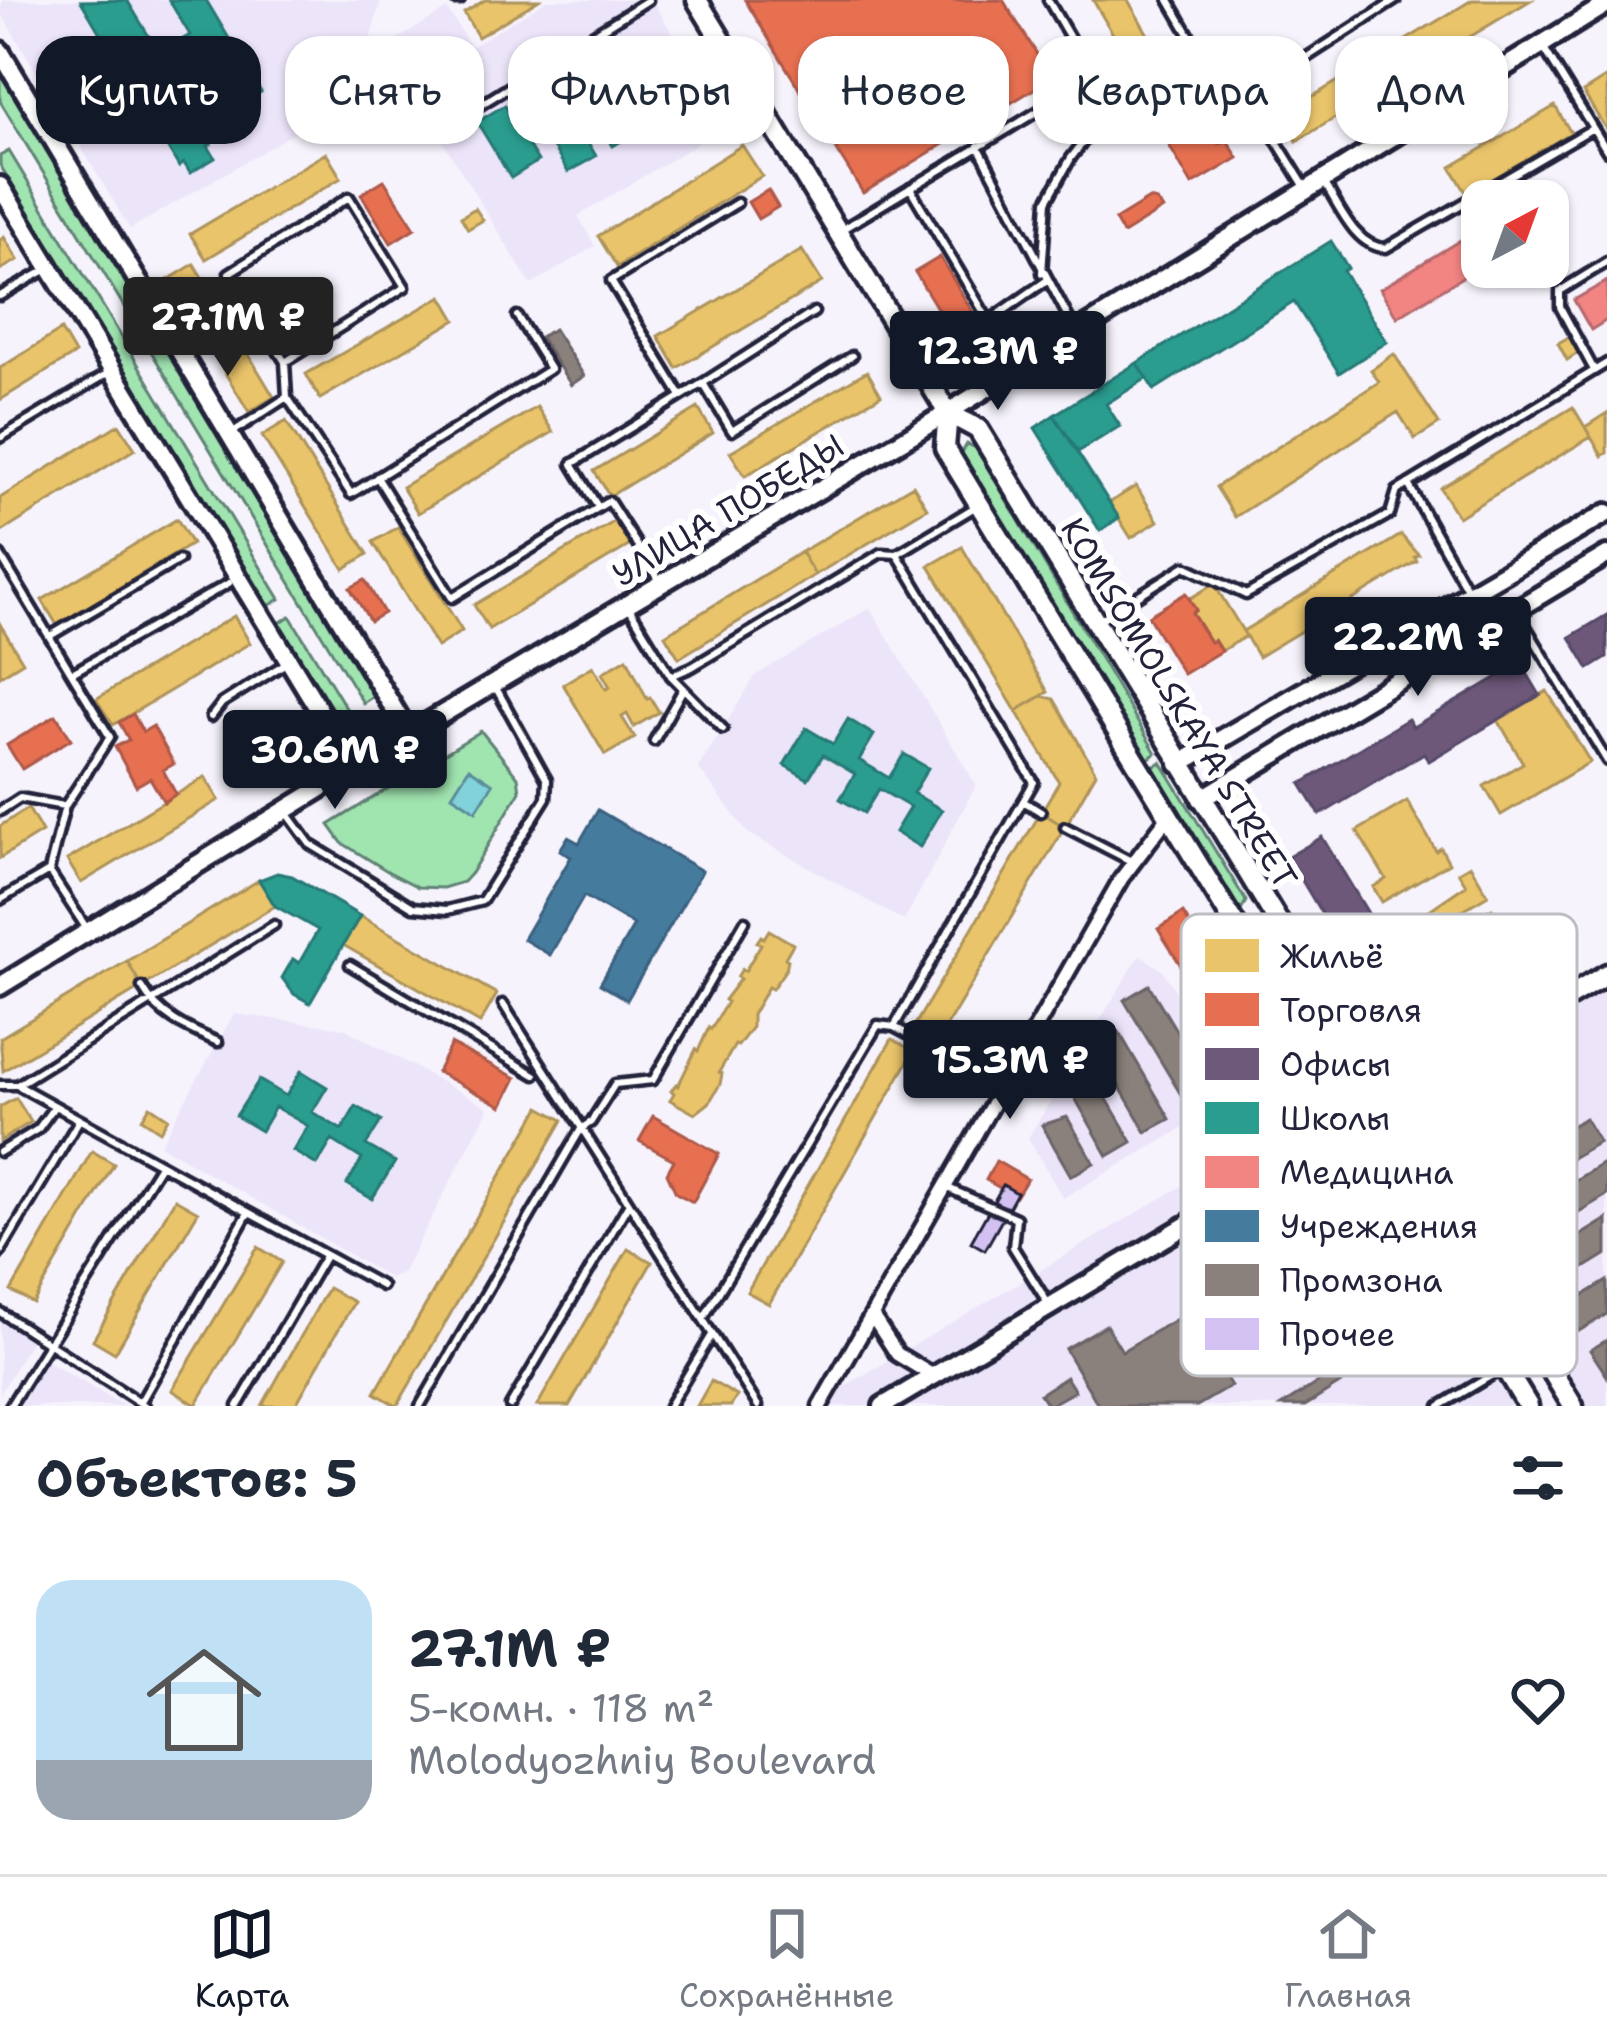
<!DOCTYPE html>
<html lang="ru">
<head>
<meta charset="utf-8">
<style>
  :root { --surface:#fff; --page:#f2f2f3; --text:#1f2937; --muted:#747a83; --line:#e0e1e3; --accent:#111827 }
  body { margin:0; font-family:"Shantell Sans",sans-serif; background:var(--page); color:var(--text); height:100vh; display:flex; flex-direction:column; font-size:45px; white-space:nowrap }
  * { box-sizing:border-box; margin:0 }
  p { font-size:39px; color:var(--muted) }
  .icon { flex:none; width:66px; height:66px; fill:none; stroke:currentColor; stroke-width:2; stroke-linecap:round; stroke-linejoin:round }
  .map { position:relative; height:1406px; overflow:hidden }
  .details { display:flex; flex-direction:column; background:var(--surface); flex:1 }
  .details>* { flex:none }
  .hud { position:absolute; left:36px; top:36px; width:1536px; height:108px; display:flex; gap:24px }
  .needle { width:78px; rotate:41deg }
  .tools { position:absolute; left:1461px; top:180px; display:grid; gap:24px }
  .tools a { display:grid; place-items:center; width:108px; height:108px; border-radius:24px; background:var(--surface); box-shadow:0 3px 9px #0004; font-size:60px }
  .price { position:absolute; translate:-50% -102px; padding:0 27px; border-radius:12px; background:var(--accent); color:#fff; font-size:39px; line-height:78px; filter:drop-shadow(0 3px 6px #0008) }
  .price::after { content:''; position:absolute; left:50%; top:72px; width:36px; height:27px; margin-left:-18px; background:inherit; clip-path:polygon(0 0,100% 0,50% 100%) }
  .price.selected { background:#222; color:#fff }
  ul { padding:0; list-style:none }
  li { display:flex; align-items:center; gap:36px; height:300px; padding:0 36px }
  li span { display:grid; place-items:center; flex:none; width:336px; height:240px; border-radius:36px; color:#555 }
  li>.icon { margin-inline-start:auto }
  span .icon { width:144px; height:144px; fill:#fffc; stroke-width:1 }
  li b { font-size:51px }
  h2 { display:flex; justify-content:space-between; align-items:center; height:144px; padding:0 36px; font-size:51px }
  .pill { padding:0 42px; border-radius:36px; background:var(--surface); box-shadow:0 3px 9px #0004; font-size:42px; line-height:108px }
  .pill.selected { background:var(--accent); color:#fff }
  .dock { display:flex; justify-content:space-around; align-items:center; height:168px; border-top:3px solid var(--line); background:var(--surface); font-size:33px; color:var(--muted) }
  .dock a { display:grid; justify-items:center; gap:6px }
  .dock .selected { color:var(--accent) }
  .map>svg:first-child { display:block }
  .built { fill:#ece4f9 }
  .green { fill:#a0e4b0; stroke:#618376; stroke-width:3 }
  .water { fill:#81d2da; stroke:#5b8c9a; stroke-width:3 }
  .homes { fill:#e9c46a; stroke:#ad935c; stroke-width:3 }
  .shops { fill:#e76f51; stroke:#ac584a; stroke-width:3 }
  .offices { fill:#6d597a; stroke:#564867; stroke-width:3 }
  .schools { fill:#2a9d8f; stroke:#287876; stroke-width:3 }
  .health { fill:#f28482; stroke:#b4676d; stroke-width:3 }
  .public { fill:#457b9d; stroke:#3a6080; stroke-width:3 }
  .industry { fill:#8a817c; stroke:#6b6468; stroke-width:3 }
  .building { fill:#d3c1f2; stroke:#22223b; stroke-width:3 }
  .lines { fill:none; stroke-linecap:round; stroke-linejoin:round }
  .service-casing { stroke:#22223b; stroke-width:15 }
  .minor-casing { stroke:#22223b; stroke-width:21 }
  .secondary-casing { stroke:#22223b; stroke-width:26 }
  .primary-casing { stroke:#22223b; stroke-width:27 }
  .service { stroke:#fff; stroke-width:6 }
  .minor { stroke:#fff; stroke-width:12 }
  .secondary { stroke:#fff; stroke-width:16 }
  .primary { stroke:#fff; stroke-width:18 }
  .labels { text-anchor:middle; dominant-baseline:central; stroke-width:12; stroke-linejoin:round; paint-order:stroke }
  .street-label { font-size:33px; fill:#22223b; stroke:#fff }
  .key { fill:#fff; stroke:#bdbdc4; stroke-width:3 }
  .key-label { font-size:33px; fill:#22223b }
</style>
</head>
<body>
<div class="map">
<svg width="1607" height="1406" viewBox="0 0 1607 1406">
  <rect width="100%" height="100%" fill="#f6f3fc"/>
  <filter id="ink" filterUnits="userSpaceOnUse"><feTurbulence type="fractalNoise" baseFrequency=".00833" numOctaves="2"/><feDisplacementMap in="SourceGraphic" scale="24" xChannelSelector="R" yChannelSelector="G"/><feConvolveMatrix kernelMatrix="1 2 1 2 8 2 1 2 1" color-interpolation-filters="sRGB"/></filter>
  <g filter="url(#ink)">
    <!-- built -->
    <path class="built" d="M3,0H381L354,98L130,229L0,11Z
      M547,0H652L728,125L578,216L595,246L531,285L385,47L447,9L471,47Z
      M870,608L976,785L904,921L748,833L698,768L756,675Z
      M1140,955L1162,970L1242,1094L1063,1198L1028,1138Z
      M1607,974V1406H1573L1389,1104Z
      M234,1014L344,1028L489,1108L403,1272L390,1278L160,1145Z
      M1330,1098L1517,1406H812Z
      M0,1319L32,1338L0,1394Z
      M46,1361L124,1406H20Z"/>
    <!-- green -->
    <path class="green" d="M0,73L375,695L363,703L0,101Z
      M9,151L280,599L267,607L0,165V156Z
      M967,444L976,448L1156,753L1144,762L960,456Z
      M290,616L349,713L337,720L278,624Z
      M481,731L518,777L520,791L471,873L463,882L443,888L418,887L389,872L342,843L329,825Z
      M1161,762L1246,901L1242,909L1235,907L1149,770Z"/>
    <!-- water -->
    <path class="water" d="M469,768L493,784L476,811L452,795Z"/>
    <!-- homes -->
    <path class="homes" d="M485,0H539L478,37L464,13Z
      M1093,0H1128L1162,59L1136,74Z
      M1472,0H1531L1297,141L1282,115Z
      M1607,77V131L1583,92Z
      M1555,106L1571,133L1467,194L1451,167Z
      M742,145L762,176L617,267L598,236Z
      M326,153L341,178L206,259L190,234Z
      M475,208L483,220L468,229L461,217Z
      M4,237L18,260L0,270V240Z
      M802,250L822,282L677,368L658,336Z
      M194,264L274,397L249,412L168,280Z
      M442,296L456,320L320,399L306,374Z
      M61,330L75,354L0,400V368Z
      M1569,337L1578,353L1567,360L1558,343Z
      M1394,354L1439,424L1415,439L1398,412L1235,517L1216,487L1379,382L1371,370Z
      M867,371L881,395L745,476L730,452Z
      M537,407L553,432L418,513L402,487Z
      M1573,407L1591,437L1458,517L1440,488Z
      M698,408L713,433L610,496L594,471Z
      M1607,413V453L1602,456L1585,427Z
      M286,421L368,554L344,569L262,436Z
      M119,424L135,449L0,533V498Z
      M913,485L927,508L815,575L801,552Z
      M1136,486L1158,521L1131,538L1109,503Z
      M177,519L192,544L57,625L42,600Z
      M617,520L632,544L489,629L474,605Z
      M398,527L462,631L437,647L373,542Z
      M1401,535L1419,555L1415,557L1417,561L1258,657L1243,631Z
      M962,547L1048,692L1016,711L929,566Z
      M801,552L815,575L679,658L665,635Z
      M1214,584L1246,636L1221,651L1214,640L1210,642L1192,613L1196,610L1189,599Z
      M234,616L250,643L113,725L96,699Z
      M0,624L23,662L0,676Z
      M627,658L647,699L650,697L659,712L634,727L627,714L622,717L635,738L605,755L563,684L593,666L606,689L610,687L602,673Z
      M1547,691L1590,762L1501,815L1484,786L1523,763L1498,720Z
      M1042,696L1054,699L1096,773L1065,827L1041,812L1059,782L1016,711Z
      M205,777L219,800L81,883L67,860Z
      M1407,801L1436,851L1441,848L1449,863L1382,902L1373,887L1386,879L1357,831Z
      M28,808L42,832L0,858V826Z
      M1041,812L1065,827L940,1037L916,1023Z
      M1470,865L1488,895L1414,939L1406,926L1466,885L1458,872Z
      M259,880L275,906L142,987L127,961Z
      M1492,908L1511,939L1456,971L1438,940Z
      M360,916L497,994L480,1023L343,945Z
      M769,930L793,944L785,958L788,960L786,969L772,989L768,987L752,1015V1027L738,1046L735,1045L719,1072L722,1074L720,1084L709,1103L695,1114L670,1100L674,1093L671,1091L676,1084L678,1086L696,1049L698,1051L709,1027L711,1029L727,1002L724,1000L740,979L737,977L742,969L745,971L761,944L757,942L761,936L764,938Z
      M127,961L142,987L3,1071L0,1038Z
      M892,1039L914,1051L769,1304L747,1292Z
      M16,1098L31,1122L0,1141V1107Z
      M150,1106L168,1118L160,1131L142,1119Z
      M540,1107L563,1120L397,1406L375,1393Z
      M92,1151L114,1164L33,1303L11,1291Z
      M175,1199L198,1212L115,1353L93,1340Z
      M258,1247L282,1262L196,1405L172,1390Z
      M628,1249L652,1262L569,1406H537Z
      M328,1288L354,1302L295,1406H262Z
      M711,1381L737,1396L731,1406H697Z"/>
    <!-- shops -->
    <path class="shops" d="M745,0H1003L1052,78L863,193Z
      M1189,92L1219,144L1227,140L1238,158L1192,185L1155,121L1175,110L1171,103Z
      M384,180L415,228L391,243L361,194Z
      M768,190L778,207L758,219L748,202Z
      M1149,199L1157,201L1163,209L1123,234L1115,220Z
      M940,257L975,316L951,331L915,272Z
      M365,580L384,613L370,621L350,588Z
      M1186,593L1196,610L1192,613L1210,642L1214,640L1221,651L1183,674L1148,616Z
      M133,714L143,732L153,726L174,764L163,770L176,794L164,802L150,778L136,786L115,747L129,740L119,722Z
      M56,715L71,739L22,769L7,745Z
      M1183,913L1215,964L1190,980L1158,929Z
      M451,1044L516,1078L502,1106L437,1072Z
      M653,1116L719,1154L693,1202L676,1193L667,1173L674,1160L639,1141Z
      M996,1161L1027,1179L1016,1197L986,1180Z"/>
    <!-- offices -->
    <path class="offices" d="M1607,615V658L1589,669L1570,637Z
      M1521,663L1540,695L1429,761L1424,753L1320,815L1301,784L1408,719L1413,727Z
      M1322,837L1389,948L1375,956L1382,967L1395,959L1418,996L1383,1017L1361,980L1377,971L1369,959L1354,968L1288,857Z"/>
    <!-- schools -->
    <path class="schools" d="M127,0L159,53L190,35L169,0H206L261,92L233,109L201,54L169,73L211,144L208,146L215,158L190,173L184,163L179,167L81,1Z
      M606,73L640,130L613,146L598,121L581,131L596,156L568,172L540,125L522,135L538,161L511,178L477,122L505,105L517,126L535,116L521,93L549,77L575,121L593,111L579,89Z
      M1331,241L1348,268L1343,271L1387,342L1339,373L1294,302L1154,390L1137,363Z
      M1137,363L1147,378L1106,404L1120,426L1078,452L1054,415Z
      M1054,415L1119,518L1100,531L1035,428Z
      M848,719L874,735L859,760L889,778L904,754L928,768L913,793L942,810L920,847L895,832L910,807L879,789L864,813L840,799L855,774L823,755L808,779L784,765L806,728L833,744Z
      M277,873L292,876L360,916L310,1003L294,994L282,978L293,959L299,963L318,930L275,906L259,880Z
      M301,1071L327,1087L312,1112L342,1130L356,1106L381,1121L366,1145L395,1162L372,1199L347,1184L362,1159L332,1140L317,1165L293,1151L308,1126L275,1107L261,1131L236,1116L259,1080L286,1096Z"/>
    <!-- health -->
    <path class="health" d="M1482,227V265L1397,317L1380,289Z
      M1607,281V320L1591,330L1574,300Z"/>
    <!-- public -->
    <path class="public" d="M598,810L702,871L627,1000L600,984L634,925L584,896L550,955L523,939L571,857L560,850L568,837L579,843Z"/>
    <!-- industry -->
    <path class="industry" d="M554,329L584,376L571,385L540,337Z
      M1149,985L1214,1094L1189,1108L1124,1000Z
      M1119,1032L1170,1119L1146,1132L1096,1046Z
      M1094,1077L1132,1142L1108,1156L1071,1091Z
      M1067,1117L1094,1163L1071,1176L1042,1125Z
      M1585,1118L1599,1142L1499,1201L1485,1176Z
      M1607,1161V1195L1526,1244L1511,1219Z
      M1336,1205L1418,1334L1305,1406H1281L1401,1329L1325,1212Z
      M1607,1219V1254L1553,1287L1537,1262Z
      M1607,1281V1314L1579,1331L1564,1307Z
      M1187,1313L1231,1386L1197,1406H1099L1065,1349L1106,1325L1122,1351Z
      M1607,1340V1376L1590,1350Z
      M1066,1377L1075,1391L1048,1406L1040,1394Z"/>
    <!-- building -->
    <path class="building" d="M1003,1185L1017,1193L985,1250L971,1242Z"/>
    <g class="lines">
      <!-- service casing -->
      <g class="service-casing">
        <path id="service" d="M455,0H460
          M1544,48L1607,151
          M463,116L648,0
          M978,146L1075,330
          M1325,184C1340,207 1356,248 1386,248L1593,128
          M1305,187L1248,95L1396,0
          M910,188L989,321L1046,281
          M841,230L1065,95L1110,107L1201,55L1169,0
          M1042,273L1047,201L1071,158L1110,107L1048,0
          M0,296L49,268
          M285,362L229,273L349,197L405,287L285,362L287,397L351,494L550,369L517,316
          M1594,370L1560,307V291L1607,262
          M703,383L814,312
          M681,396L611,281L737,203
          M230,434L287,397
          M0,438L110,372
          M377,477L452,598L609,501L660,581
          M1408,484L1468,591
          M598,507L572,464L703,383L732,431L852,356
          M0,555L110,737L65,806L49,871L87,929
          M630,609L671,676L723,729
          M1518,613L1607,761
          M1098,621L1185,566L1246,595L1390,514L1397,491L1607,363
          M50,636L179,560
          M72,673L229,583
          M671,676L692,667L881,553L897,554L975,507
          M211,717L222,703L286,663
          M654,741L683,689
          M1023,801L1041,812
          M0,811L20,798L64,806
          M288,814L310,844L413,907L447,910L482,901L546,798L547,780L496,688
          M1065,827L1131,861
          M0,900L49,871
          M350,965L535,1075
          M142,987C159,1017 188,1029 218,1042
          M503,1004L758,1406
          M894,1027L1002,1084
          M0,1085H17L382,1286
          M17,1085L274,925
          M0,1152L38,1129L54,1107
          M948,1188L1016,1218L1013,1247L1049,1305
          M0,1253L78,1122
          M0,1312L145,1406
          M703,1319L878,1025L894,1027L1034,782L897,554
          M140,1403L248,1213
          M10,1406L160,1165
          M238,1406L325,1256
          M420,1406L581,1129L591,1122L615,1084L653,1080L745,921
          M510,1406L629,1203
          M669,1406L712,1335
          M1440,1406L1504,1368"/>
      </g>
      <!-- minor casing -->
      <g class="minor-casing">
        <path id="minor" d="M873,1317L897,1354L935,1377
          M820,1406L1121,879L1168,817"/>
      </g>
      <!-- secondary casing -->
      <g class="secondary-casing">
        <path id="secondary" d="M0,51L409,734
          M0,186L355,769
          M1179,764L1607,513
          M1201,799L1607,555
          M0,986L409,734L913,434L1607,4
          M883,1406L1358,1123"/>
      </g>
      <!-- primary casing -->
      <g class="primary-casing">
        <path id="primary" d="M697,0L948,413L978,429L1573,1406
          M948,413L945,448L1528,1406
          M1358,1123L1607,974"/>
      </g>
      <!-- service -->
      <use href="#service" class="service"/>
      <!-- minor -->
      <use href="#minor" class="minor"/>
      <!-- secondary -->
      <use href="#secondary" class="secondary"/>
      <!-- primary -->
      <use href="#primary" class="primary"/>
    </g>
  </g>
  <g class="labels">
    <!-- street labels -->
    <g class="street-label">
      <text transform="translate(728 510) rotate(-31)">УЛИЦА ПОБЕДЫ</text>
      <text transform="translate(1179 703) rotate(59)">KOMSOMOLSKAYA STREET</text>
    </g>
  </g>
  <!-- legend -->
  <rect x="1181" y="914" width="396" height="462" rx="18" class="key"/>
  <rect x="1205" y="939" width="54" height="33" fill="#e9c46a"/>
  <rect x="1205" y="993" width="54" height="33" fill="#e76f51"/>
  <rect x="1205" y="1048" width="54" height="32" fill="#6d597a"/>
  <rect x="1205" y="1102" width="54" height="32" fill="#2a9d8f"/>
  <rect x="1205" y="1156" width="54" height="32" fill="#f28482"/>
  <rect x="1205" y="1210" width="54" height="32" fill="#457b9d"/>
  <rect x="1205" y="1264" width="54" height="32" fill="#8a817c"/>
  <rect x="1205" y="1318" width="54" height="32" fill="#d3c1f2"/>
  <g class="key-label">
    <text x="1280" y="968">Жильё</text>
    <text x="1280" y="1022">Торговля</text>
    <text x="1280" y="1076">Офисы</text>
    <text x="1280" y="1130">Школы</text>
    <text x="1280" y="1184">Медицина</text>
    <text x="1280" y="1238">Учреждения</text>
    <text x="1280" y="1292">Промзона</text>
    <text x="1280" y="1346">Прочее</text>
  </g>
</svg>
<div class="tools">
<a><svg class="needle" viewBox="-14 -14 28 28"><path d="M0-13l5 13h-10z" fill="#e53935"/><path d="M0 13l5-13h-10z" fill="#747a83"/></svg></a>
</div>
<b class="price selected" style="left:228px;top:379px">27.1M ₽</b>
<b class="price" style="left:998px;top:413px">12.3M ₽</b>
<b class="price" style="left:1418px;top:699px">22.2M ₽</b>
<b class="price" style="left:335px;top:812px">30.6M ₽</b>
<b class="price" style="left:1010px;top:1122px">15.3M ₽</b>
<div class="hud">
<a class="pill selected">Купить</a>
<a class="pill">Снять</a>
<a class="pill">Фильтры</a>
<a class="pill">Новое</a>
<a class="pill">Квартира</a>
<a class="pill">Дом</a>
</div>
</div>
<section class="details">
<h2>Объектов: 5<svg class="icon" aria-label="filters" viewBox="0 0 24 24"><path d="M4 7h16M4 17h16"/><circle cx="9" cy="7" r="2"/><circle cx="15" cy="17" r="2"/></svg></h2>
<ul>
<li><span style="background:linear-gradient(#bfe0f5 75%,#9aa5b1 0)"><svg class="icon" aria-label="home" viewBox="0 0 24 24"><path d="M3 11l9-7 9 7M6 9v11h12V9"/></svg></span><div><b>27.1M ₽</b><p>5-комн. · 118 m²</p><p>Molodyozhniy Boulevard</p></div><svg class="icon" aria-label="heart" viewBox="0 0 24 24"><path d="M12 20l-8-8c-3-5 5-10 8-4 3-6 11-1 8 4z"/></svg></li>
</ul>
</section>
<nav class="dock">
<a class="selected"><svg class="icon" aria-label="map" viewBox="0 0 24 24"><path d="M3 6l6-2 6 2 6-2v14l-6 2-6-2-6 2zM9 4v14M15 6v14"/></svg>Карта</a>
<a><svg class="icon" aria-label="saved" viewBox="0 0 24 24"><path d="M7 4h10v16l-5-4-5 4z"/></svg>Сохранённые</a>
<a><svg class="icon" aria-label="home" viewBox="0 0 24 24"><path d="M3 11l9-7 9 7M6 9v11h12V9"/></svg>Главная</a>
</nav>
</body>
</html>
